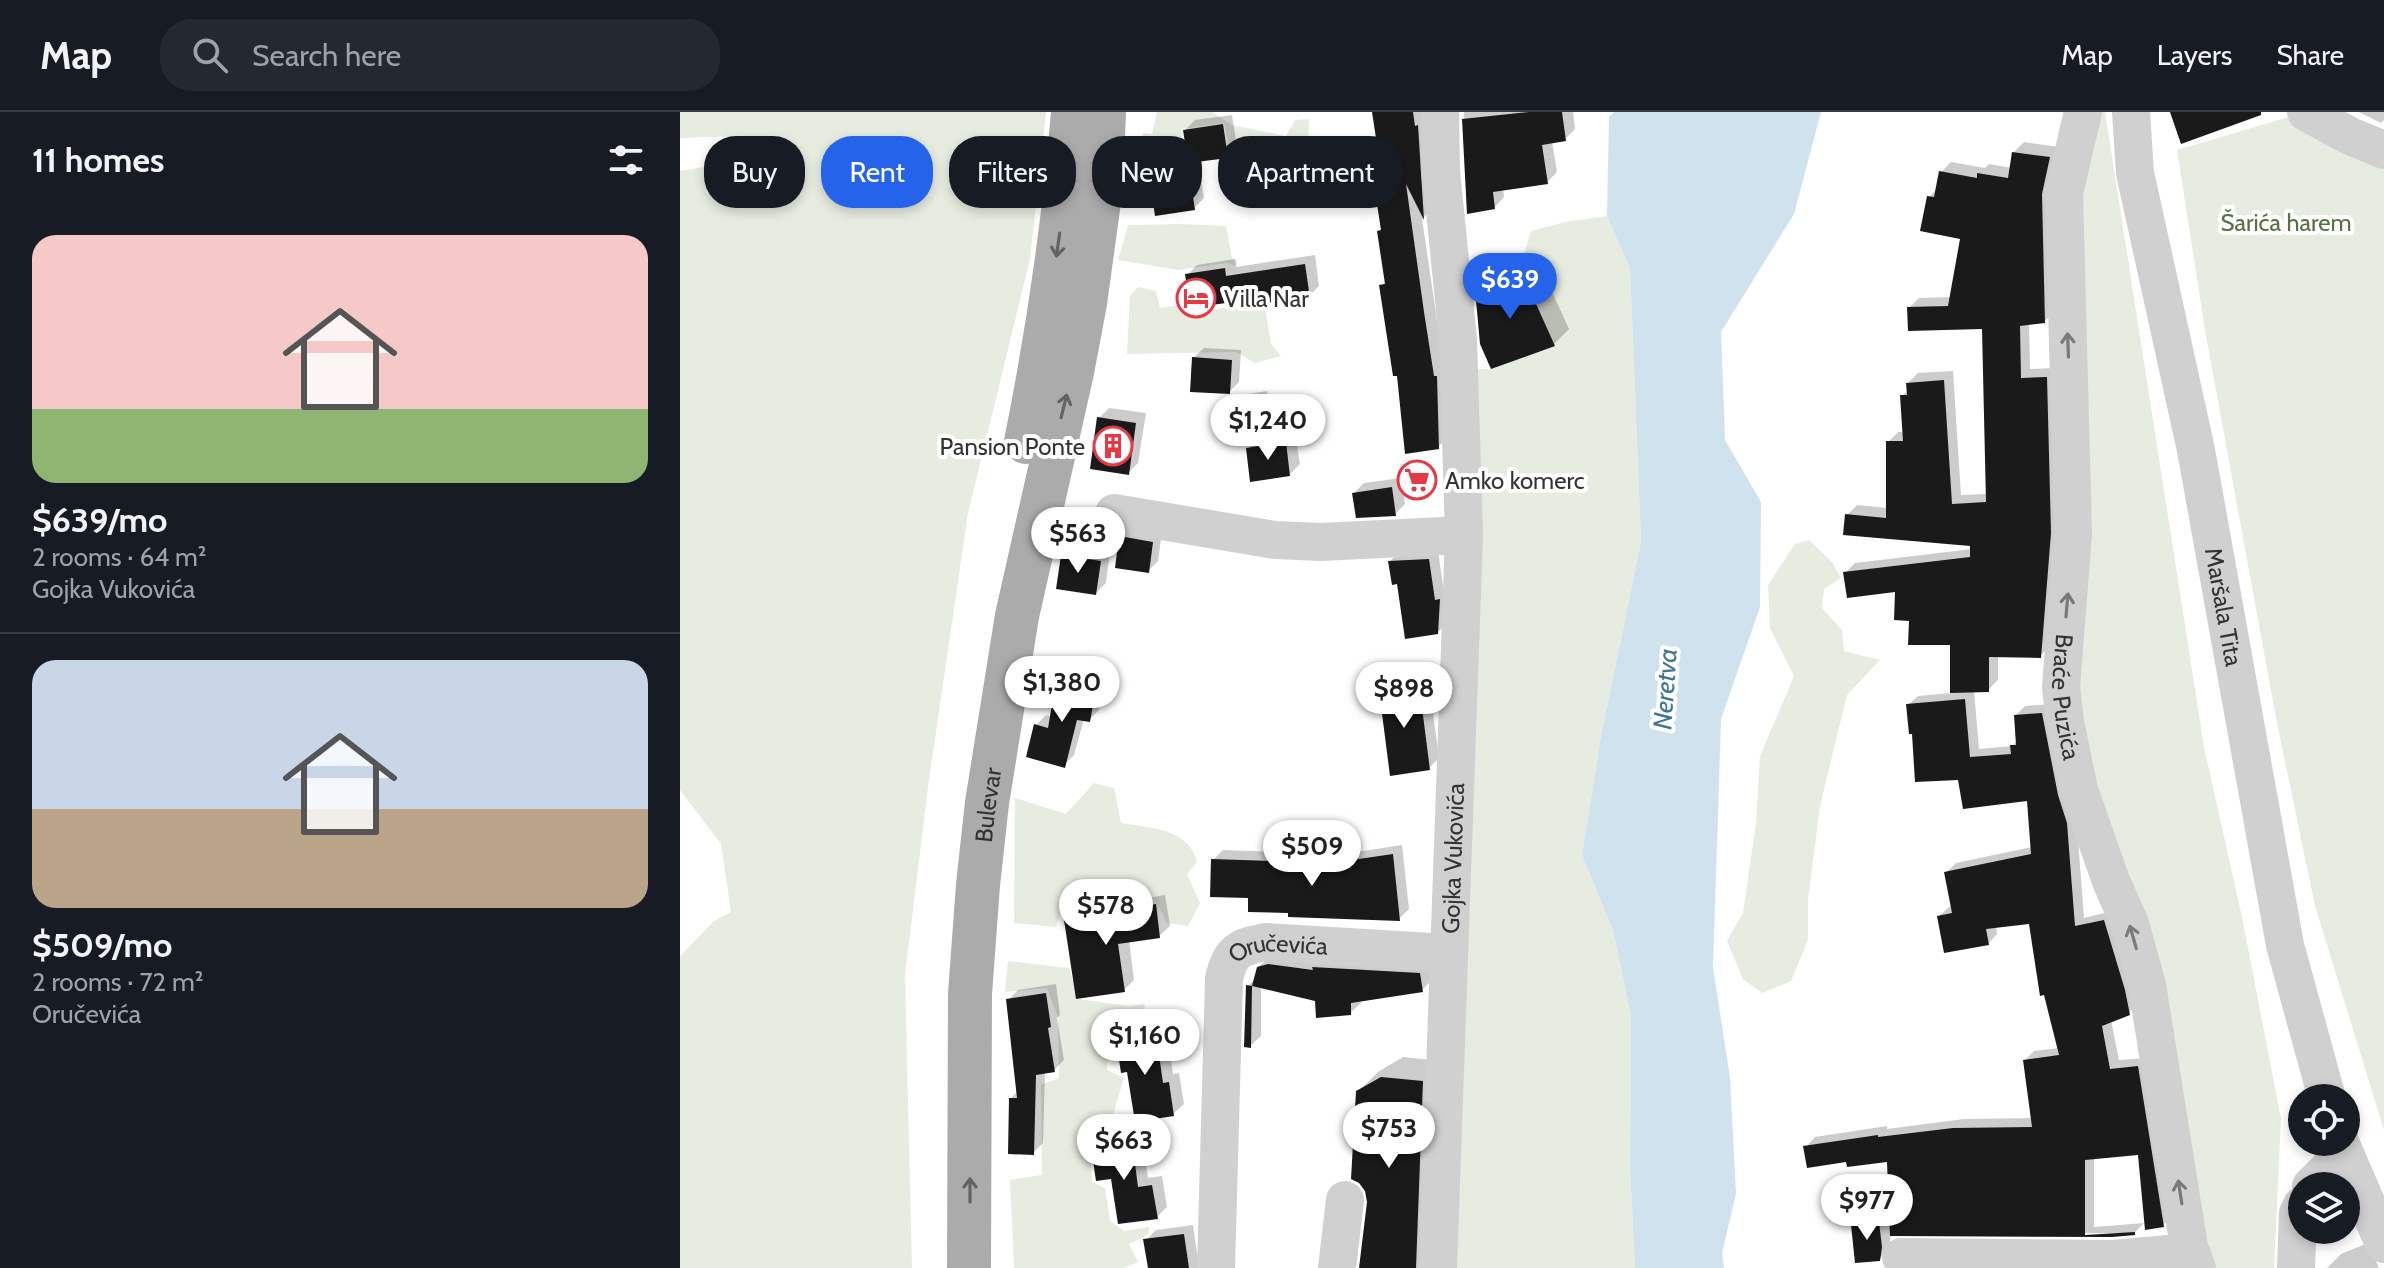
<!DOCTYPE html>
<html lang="en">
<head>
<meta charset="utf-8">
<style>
  :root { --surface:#171b24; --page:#242831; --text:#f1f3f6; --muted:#9ea1a6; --line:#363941; --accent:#2563eb }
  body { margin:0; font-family:Cabin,sans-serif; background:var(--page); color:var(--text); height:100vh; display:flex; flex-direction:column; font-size:30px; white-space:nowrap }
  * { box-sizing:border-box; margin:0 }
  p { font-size:26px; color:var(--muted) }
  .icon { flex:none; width:44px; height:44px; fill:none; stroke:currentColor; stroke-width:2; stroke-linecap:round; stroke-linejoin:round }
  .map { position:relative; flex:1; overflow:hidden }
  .panel { display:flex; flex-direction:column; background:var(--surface); width:680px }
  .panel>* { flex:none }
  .banner { position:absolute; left:24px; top:24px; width:760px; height:72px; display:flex; gap:16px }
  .controls { position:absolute; left:1608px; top:972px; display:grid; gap:16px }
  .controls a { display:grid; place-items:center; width:72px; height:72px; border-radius:50%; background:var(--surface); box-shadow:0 4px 12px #0003; font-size:40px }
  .price { position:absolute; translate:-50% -68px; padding:0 18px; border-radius:28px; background:#fff; color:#222; font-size:26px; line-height:52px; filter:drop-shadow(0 2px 4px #0008) }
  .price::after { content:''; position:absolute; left:50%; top:48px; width:24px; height:18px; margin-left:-12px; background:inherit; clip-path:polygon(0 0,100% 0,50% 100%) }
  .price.active { background:var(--accent); color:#fff }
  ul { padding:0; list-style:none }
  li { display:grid; align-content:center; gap:16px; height:424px; padding:0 32px }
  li+li { border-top:2px solid var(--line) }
  li span { display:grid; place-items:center; height:248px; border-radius:24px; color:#555 }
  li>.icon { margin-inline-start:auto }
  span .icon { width:144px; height:144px; fill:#fffc; stroke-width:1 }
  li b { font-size:34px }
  h2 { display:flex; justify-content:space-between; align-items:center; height:96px; padding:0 32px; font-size:34px }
  .pill { padding:0 28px; border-radius:32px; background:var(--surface); box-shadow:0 4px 12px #0003; font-size:28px; line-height:72px }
  .pill.active { background:var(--accent); color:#fff }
  header { display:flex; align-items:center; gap:48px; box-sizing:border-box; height:112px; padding:0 40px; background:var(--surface); border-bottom:2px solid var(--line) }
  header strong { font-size:38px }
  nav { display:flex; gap:44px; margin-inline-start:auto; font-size:28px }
  .search { width:560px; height:72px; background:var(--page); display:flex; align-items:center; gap:20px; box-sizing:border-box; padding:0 28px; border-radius:32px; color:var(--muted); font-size:30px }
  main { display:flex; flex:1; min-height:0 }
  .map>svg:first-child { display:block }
  .green { fill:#e6ecdf }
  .water { fill:#cfe2ee }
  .shadow { fill:#0003; fill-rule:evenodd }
  .building { fill:#1a1a1a }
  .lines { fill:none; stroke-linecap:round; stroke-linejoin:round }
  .minor { stroke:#d0d0d0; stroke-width:38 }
  .major { stroke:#ababab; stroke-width:44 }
  .oneway { stroke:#636363 }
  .oneway2 { stroke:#7a7a7a }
  .labels { text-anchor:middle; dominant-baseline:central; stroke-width:8; stroke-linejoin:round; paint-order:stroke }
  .park-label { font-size:24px; fill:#56703f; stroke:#fff }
  .poi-label { font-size:24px; fill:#333; stroke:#fff; text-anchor:start }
  .street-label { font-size:24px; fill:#333; stroke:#fff }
  .water-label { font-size:26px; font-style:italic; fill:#3f7597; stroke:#fff }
</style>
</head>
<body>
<header>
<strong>Map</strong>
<div class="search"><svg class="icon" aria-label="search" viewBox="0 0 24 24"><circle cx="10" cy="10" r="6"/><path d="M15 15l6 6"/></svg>Search here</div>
<nav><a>Map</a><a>Layers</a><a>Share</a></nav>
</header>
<main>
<section class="panel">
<h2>11 homes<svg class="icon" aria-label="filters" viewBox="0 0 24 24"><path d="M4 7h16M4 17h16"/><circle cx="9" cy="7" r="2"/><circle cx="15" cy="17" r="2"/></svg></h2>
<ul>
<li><span style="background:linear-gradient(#f6c9c9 70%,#8fb573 0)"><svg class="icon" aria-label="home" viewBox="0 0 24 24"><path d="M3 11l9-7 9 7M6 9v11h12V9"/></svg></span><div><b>$639/mo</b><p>2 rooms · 64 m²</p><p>Gojka Vukovića</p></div></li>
<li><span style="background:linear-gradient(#c9d6e8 60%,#b9a48a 0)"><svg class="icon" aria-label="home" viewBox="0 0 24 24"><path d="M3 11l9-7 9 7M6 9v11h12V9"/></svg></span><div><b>$509/mo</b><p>2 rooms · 72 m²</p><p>Oručevića</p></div></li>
</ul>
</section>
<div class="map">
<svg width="1704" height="1156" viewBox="0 0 1704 1156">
  <rect width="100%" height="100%" fill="#fff"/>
  <!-- green -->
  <path class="green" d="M0,0H366L350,147L288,401L248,675L225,863L232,1156H0V844L34,809L51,800L41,732L0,678V59L49,51L58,24L0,26Z
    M477,0H532L552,13L606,24L615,8L629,7L628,37L595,50L555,59L544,11L501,17L505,51L488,58L484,66L469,68L470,89H458C444,72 458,40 463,21L472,22Z
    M1408,0H1425L1524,635L1562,805L1601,1007L1594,1156H1525L1398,645L1394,113Z
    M1609,5L1704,37V1018L1635,794L1596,606L1525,218L1497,38Z
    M927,104L950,156L961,430L921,624L902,743L933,818L951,904L950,1056L955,1156H758L779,257H811L875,234L840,156L851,119L885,110Z
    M501,112L546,114L552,146L558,149L556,154L547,151L498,158L438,148L448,113Z
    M458,175L476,179L480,196L499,193L506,200L553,195L559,184L583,183L591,232L601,244L575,251L556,240L447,242L450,184Z
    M1129,428L1152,450L1161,466L1144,477L1142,496L1162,518L1164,539L1200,548L1167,583L1140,694L1128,788V828L1111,869L1082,881L1063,867L1047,829L1063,801L1076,711L1080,644L1114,564L1090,516L1088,473L1115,432Z
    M414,671L434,676L441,711C470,716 509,716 517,750L507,762L520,791L508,814L487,811L474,785L380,803L376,815L334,811L335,686L386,702Z
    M328,849L389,856L399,887L448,894L465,892L460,917L428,920L427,958L444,966L428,1019L410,1032L412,1070L425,1076L430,1109L444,1119L469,1115V1122L449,1132L458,1150L444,1156H334L330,1068L362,1063L361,973L379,966L378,906L367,876L325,880Z"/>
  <!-- water -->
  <path class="water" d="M934,0H1141L1114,102L1041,220L1045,328L1081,390L1080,495L1041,607L1033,855L1050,966L1056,1082L1042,1141L1044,1156H955L950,1056L951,904L933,818L902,743L921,624L961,430L950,156L927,104L929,5Z"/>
  <!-- shadow -->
  <path class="shadow" d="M694,0H747L753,96L742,107L764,255L769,324L758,335L718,261L701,174L706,169L699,120L702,116L694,61L702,53ZM740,49L742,70L738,66Z
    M784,0H893L895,17L885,27L872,29L877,60L867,70L823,76L824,85L814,96L785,58Z
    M1679,0H1704V8L1701,11Z
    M552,3L557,34L547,44L505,18L515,8Z
    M1344,30L1379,35L1375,199L1365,209L1349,211L1350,257L1376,256L1380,410L1370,534L1360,544L1318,543V568L1308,578H1294L1299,637L1332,634L1337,629L1336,603L1345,594L1371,592L1396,701L1404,806L1433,799L1458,892L1448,901L1431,908L1439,948L1467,946L1492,1104L1483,1113L1459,1041L1414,1045V1115L1464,1111L1454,1121L1211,1122L1209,1137L1199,1147L1173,1114L1183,1104L1211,1101L1209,1048H1168L1126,1035L1135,1025L1207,1014V1017L1284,1007L1352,1006L1345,948L1354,939L1379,936L1351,810L1316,814L1317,822L1308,832L1259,804L1269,795L1273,794L1266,761L1276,751L1352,735L1349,687L1280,666L1234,620L1228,593L1238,584L1272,581V531L1231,507L1217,477L1165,461L1175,451L1292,437V432L1167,403L1177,393L1208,396V330L1218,320H1225L1222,284L1228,278V271L1238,261L1273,259L1281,383L1308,382L1304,215L1229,196L1239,186L1272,185L1283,125L1249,85L1258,76L1261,60L1271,50L1305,56L1309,52L1332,56L1334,40Z
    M629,44L633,76L623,86L581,60L591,50Z
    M519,56L524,86L514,96L472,71L482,61Z
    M635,143L639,174L629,184L591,183L507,163L517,153L555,147L556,155Z
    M855,143L889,217L874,232L797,178L813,162Z
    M524,236L561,238L559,270L549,280L513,246Z
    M587,279L591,310L581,320L539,295L549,285Z
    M429,296L466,301L458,351L448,361L419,306Z
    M615,321L620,352L610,362L568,337L578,326Z
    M721,366L725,392L715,402L674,381L684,371Z
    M451,415L482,420L478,449L468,459L441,425Z
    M393,434L430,440L426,471L416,481L383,444Z
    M758,438L768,510L758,520L719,470L710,449L720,439Z
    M388,560L425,566L419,598L409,608L404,607L394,643L384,653L356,613L366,603L372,605L378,570Z
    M748,563L759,646L749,656L701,579L711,569Z
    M722,733L729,797L719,807L610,799L533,748L543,738L663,742Z
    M485,783L490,814L479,824L449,828L454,868L444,878L386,809L396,799Z
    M589,845L750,852L752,868L742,878L680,888L681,891L670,901L636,887L581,874V924L570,934L568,874L576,866L578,856Z
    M376,872L380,903L377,906L384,948L374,958L365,960L363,1031L353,1041L331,986L338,979L328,888L338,878Z
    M486,912L493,962L499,961L504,992L493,1002L448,957L438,927L448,917Z
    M723,945L762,949L754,1156H681L689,1091L678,980L698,960Z
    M461,1020L468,1066L482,1064L487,1095L477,1105L433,1065L414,1036L424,1026Z
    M513,1113L519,1156H470L466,1128L476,1118Z
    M1688,1131L1699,1156H1647L1661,1142Z"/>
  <!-- building -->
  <path class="building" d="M692,0H733L735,14L738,13L744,108L726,72L744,200L754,264H757L759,337L725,342L717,264H713L699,173L705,172L697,119L701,118L692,60L701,59Z
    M849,0H882L886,29L862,33L868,72L813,80L815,97L787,102L782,7Z
    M1490,0H1581V3L1501,32Z
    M543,12L548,46L508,51L503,18Z
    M1332,40L1370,45L1362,82L1365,211L1340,214L1341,266L1367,265L1371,421L1361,546L1309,545V580L1270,581V533H1228L1229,509L1214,508L1215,480L1167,486L1163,460L1290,445V434L1163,423L1165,402L1206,406V329H1223L1220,283H1227L1226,271L1264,268L1272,392L1306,390L1302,217L1228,219L1227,195L1268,194L1280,127L1240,119L1247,84L1254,85L1259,59L1297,66V61L1328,66Z
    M619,54L624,88L584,93L579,60Z
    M510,65L515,98L475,104L470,70Z
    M625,152L630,186L590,192L589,185L510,196L505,162L545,156L546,164Z
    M840,156L875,234L811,257L800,232L795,177Z
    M512,245L552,248L550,282L510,280Z
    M577,288L582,322L542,328L537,294Z
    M417,305L456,311L449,363L410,357Z
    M606,330L610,364L570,370L566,336Z
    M712,375L716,404L676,406L672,381Z
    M439,424L473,430L469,461L435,456Z
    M381,443L421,449L416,483L376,477Z
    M749,447L755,488L760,487L758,522L725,527L717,472L712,473L708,449Z
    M376,569L416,576L410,610L397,608L385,656L346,645L354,612L368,616Z
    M739,572L750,658L710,664L699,578Z
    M1285,587L1290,645L1331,642L1330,633H1336L1334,603L1362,601L1378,683L1387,711L1395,814L1424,808L1445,878L1450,903L1422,914L1430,957L1458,954L1484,1115L1465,1118L1458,1043L1405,1048V1123L1455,1120V1123L1432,1125L1210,1124L1207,1050L1167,1055L1166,1050L1127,1056L1123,1034L1198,1023V1025L1273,1016L1352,1015L1343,948L1379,943L1364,883L1360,884L1349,812L1306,817L1309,833L1264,841L1257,804L1272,801L1264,760L1351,742L1347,689L1283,697L1278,668L1235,670L1232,622H1229L1226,592Z
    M713,742L720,809L608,805V801L568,800V786L530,785L531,747L651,751Z
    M476,792L480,826L438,832L445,880L396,887L384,808Z
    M588,852L633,858L632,855L740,861L743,880L671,891V903L636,906L635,889L572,874L577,855Z
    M566,873L572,874L571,936L564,935Z
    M366,881L371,915L368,916L375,960L356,963L354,1043L328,1042L329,986H337L326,887Z
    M476,921L483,971L489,970L494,1004L455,1010L447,960L441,961L436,927Z
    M701,965L743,969L736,1156H679L687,1090L685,1079L679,1071L671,1067L676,979Z
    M452,1029L458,1075L472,1073L478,1107L438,1112L431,1067L416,1069L411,1035Z
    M1199,1110L1202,1135L1200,1149L1175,1151L1171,1113Z
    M504,1122L509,1156H468L463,1127Z"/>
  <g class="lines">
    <!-- minor -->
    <g class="minor">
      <path id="s1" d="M1403,0L1384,81L1393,422L1381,575L1385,610L1399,678L1431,769L1450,812L1467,873L1509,1135L1517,1156"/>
      <path id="s2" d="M1451,0L1455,61L1516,338L1605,833L1647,986"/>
      <path d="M1626,0L1670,24L1704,38"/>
      <path d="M434,401L595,428L641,430L784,423"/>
      <path d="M1660,1030L1704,1132"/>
      <path d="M1631,1074L1663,1043"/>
      <path d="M1221,1145L1433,1147L1511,1140"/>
      <path id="s3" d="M536,1156L544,867C550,839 559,835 586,830L768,841"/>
      <path d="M657,1156L665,1088"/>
      <path id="s4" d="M758,1156L784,423L778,228L761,59L760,0"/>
      <path d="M1616,1156L1618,1101L1622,1093"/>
    </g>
    <!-- major -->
    <g class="major">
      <path d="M346,330C368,221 384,111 393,0"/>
      <path id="s5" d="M289,1156L290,882L298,773L307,691L337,504L392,260L405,191L421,75L424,0"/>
    </g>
  </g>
  <!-- one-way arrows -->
  <defs><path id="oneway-shaft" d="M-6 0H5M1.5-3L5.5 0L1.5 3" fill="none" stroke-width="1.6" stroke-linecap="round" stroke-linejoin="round" transform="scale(2)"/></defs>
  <g class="oneway">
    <use href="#oneway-shaft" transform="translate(378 133) rotate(98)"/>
    <use href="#oneway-shaft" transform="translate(384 294) rotate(-76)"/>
    <use href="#oneway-shaft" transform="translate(290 1078) rotate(-90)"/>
  </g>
  <g class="oneway2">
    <use href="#oneway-shaft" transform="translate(1388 233) rotate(-92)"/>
    <use href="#oneway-shaft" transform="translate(1387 493) rotate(-85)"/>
    <use href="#oneway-shaft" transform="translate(1453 825) rotate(-106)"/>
    <use href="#oneway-shaft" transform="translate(1500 1080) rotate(-99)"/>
  </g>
  <!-- icons -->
  <defs>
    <g id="hotel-ring" transform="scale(2)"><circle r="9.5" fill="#fff" stroke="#e63946" stroke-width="1.5"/><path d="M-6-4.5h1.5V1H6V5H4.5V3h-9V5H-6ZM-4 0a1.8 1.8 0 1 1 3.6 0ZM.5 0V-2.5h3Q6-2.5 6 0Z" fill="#e63946"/></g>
    <g id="building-ring" transform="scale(2)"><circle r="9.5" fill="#fff" stroke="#e63946" stroke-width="1.5"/><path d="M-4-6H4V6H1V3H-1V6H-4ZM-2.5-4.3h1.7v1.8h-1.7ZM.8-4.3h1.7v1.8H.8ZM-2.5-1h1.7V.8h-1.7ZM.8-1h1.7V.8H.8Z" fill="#e63946"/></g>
    <g id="supermarket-ring" transform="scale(2)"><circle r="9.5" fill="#fff" stroke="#e63946" stroke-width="1.5"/><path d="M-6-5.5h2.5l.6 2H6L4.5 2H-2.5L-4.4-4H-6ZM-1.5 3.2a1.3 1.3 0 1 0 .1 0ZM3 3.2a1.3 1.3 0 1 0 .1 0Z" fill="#e63946"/></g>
  </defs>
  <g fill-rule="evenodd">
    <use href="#hotel-ring" x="516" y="186"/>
    <use href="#building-ring" x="433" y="334"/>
    <use href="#supermarket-ring" x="737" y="368"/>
  </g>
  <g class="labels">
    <!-- park labels -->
    <g class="park-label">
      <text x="1606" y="110">Šarića harem</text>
    </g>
    <!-- poi labels -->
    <g class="poi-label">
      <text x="544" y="186">Villa Nar</text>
      <text x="405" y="334" text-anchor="end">Pansion Ponte</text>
      <text x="765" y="368">Amko komerc</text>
    </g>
    <!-- street labels -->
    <g class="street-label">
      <text stroke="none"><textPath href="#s2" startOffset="504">Maršala Tita</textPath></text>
      <text stroke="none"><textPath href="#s1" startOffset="588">Braće Puzića</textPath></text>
      <text stroke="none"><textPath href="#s5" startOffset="464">Bulevar</textPath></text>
      <text stroke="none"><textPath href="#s4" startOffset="410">Gojka Vukovića</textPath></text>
      <text stroke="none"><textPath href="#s3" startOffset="362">Oručevića</textPath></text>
    </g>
    <!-- water labels -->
    <g class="water-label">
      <text transform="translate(985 577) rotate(-86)">Neretva</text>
    </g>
  </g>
</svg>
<div class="controls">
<a><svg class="icon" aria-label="locate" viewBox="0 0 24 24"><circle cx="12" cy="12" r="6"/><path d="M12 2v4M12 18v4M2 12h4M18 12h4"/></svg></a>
<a><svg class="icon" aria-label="layers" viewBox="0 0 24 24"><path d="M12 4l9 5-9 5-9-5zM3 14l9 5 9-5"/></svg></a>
</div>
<b class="price active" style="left:830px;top:209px">$639</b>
<b class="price" style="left:588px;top:350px">$1,240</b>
<b class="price" style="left:398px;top:463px">$563</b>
<b class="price" style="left:382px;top:612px">$1,380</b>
<b class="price" style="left:724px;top:618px">$898</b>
<b class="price" style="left:632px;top:776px">$509</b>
<b class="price" style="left:426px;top:835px">$578</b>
<b class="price" style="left:465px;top:965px">$1,160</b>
<b class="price" style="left:709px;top:1058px">$753</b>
<b class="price" style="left:444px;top:1070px">$663</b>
<b class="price" style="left:1187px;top:1130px">$977</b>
<div class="banner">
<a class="pill">Buy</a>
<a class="pill active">Rent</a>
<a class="pill">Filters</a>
<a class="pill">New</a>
<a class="pill">Apartment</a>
</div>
</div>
</main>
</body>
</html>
